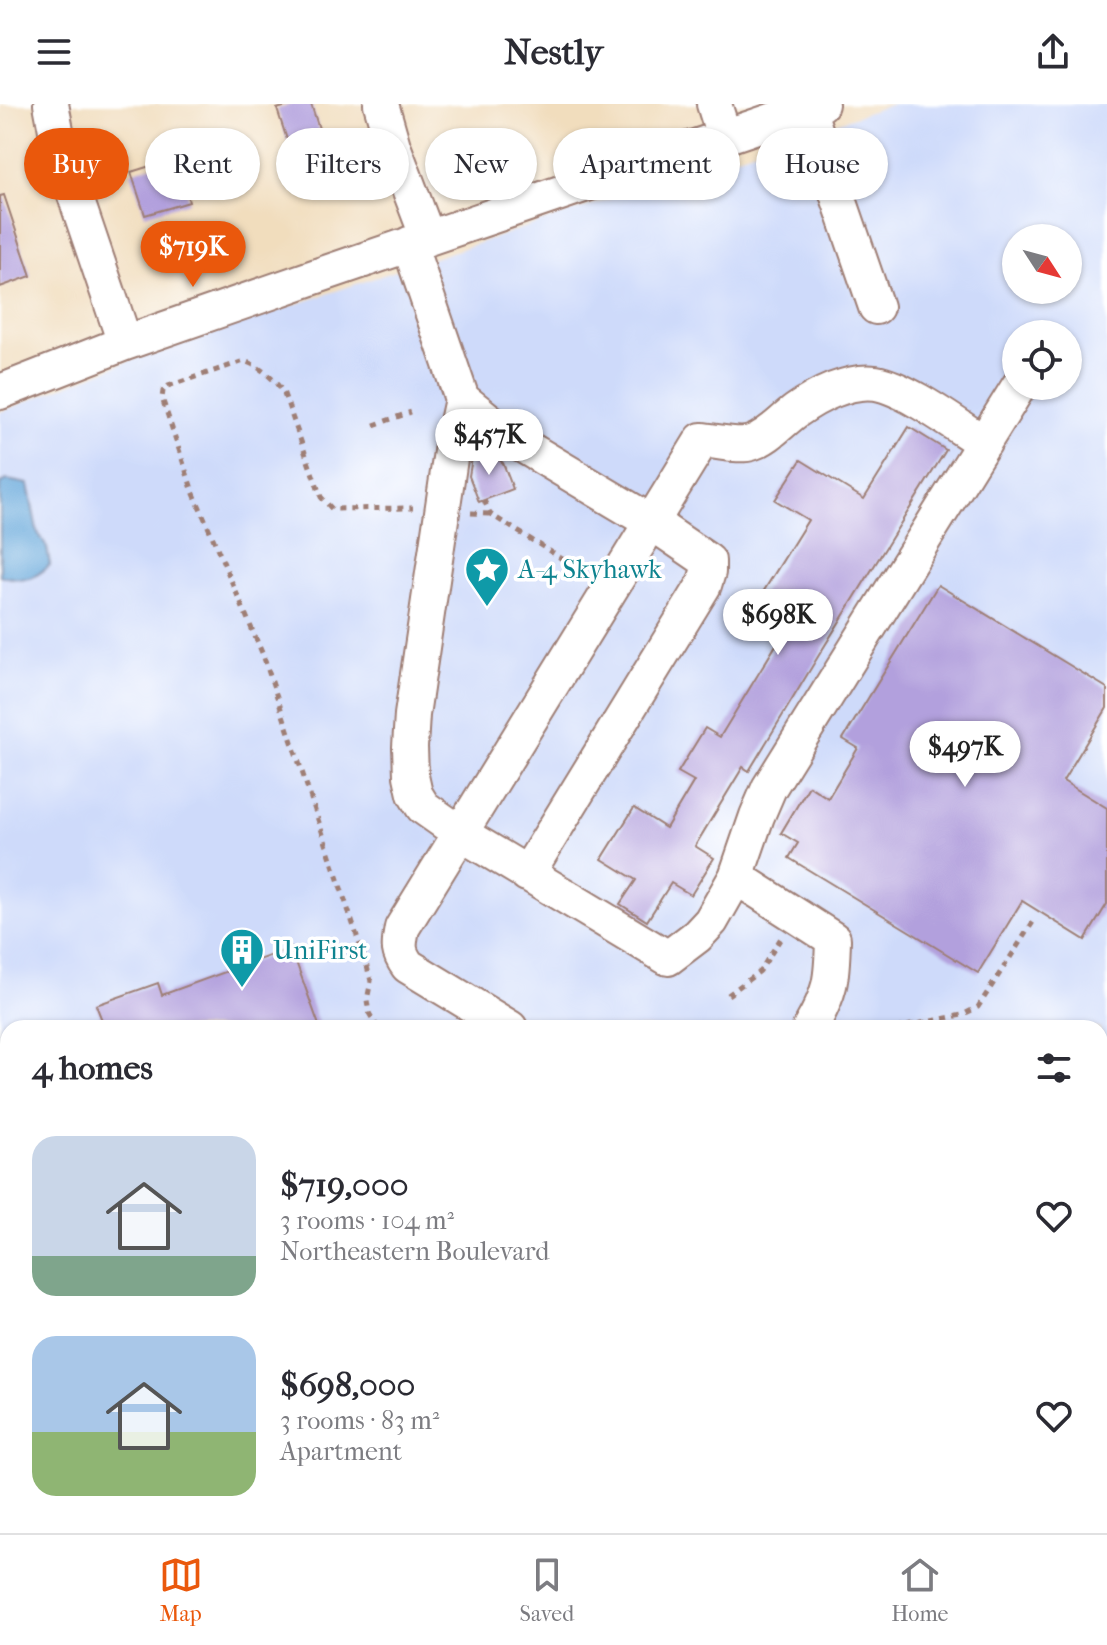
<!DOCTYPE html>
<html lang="en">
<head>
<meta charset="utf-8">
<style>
  :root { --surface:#fff; --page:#f7f7f7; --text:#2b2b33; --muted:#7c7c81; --line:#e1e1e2; --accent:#ea580c }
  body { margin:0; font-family:"IM FELL French Canon",serif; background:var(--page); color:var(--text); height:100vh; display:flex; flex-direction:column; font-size:30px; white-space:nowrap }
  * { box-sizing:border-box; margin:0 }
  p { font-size:26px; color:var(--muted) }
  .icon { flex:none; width:44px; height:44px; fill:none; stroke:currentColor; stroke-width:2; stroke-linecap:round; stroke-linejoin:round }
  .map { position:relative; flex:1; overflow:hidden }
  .sheet { position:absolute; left:0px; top:916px; width:1108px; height:514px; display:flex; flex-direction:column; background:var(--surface); border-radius:24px 24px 0 0; box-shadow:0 2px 6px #0004 }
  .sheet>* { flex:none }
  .banner { position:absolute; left:24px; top:24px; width:1060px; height:72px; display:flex; gap:16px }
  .needle { width:52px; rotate:126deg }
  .buttons { position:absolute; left:1002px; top:120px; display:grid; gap:16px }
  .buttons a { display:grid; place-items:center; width:80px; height:80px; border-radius:50%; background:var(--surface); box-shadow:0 2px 6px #0004; font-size:40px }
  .price { position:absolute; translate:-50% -68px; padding:0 18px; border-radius:28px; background:#fff; color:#222; font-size:26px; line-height:52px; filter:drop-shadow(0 2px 4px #0008) }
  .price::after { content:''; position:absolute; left:50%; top:48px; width:24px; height:18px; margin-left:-12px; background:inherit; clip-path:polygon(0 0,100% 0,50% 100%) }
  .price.selected { background:var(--accent); color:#fff }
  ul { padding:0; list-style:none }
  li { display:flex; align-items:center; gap:24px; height:200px; padding:0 32px }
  li span { display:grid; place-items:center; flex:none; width:224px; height:160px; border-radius:24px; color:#555 }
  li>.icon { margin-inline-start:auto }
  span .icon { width:96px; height:96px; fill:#fffc; stroke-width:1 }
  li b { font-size:34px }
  h2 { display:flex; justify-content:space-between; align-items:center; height:96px; padding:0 32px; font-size:34px }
  .chip { padding:0 28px; border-radius:36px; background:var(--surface); box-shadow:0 2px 6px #0004; font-size:28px; line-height:72px }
  .chip.selected { background:var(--accent); color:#fff }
  header { display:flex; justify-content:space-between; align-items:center; height:104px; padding:0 32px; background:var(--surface); font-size:36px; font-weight:800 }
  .menu { display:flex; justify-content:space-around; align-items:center; height:112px; border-top:2px solid var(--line); background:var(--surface); font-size:22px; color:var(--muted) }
  .menu a { display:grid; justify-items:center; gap:4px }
  .menu .selected { color:var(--accent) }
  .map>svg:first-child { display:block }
  .built { fill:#cedafa; fill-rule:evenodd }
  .water { fill:#68a9db; stroke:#596483; stroke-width:2 }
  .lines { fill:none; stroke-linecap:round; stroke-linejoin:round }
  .stream { stroke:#68a9db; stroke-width:8 }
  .building { fill:#b2a0dd }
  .minor-casing { stroke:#9e7e74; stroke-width:38 }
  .highway-casing { stroke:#9e7e74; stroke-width:48 }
  .path { stroke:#9e7e74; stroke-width:5; stroke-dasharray:6 6; stroke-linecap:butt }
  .minor { stroke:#fff; stroke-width:34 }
  .highway { stroke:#fff; stroke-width:44 }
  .labels { text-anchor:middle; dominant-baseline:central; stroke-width:7; stroke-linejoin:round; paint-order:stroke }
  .culture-label { font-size:26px; fill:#0d838f; stroke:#fff; text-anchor:start }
</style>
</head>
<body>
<header><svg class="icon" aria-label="menu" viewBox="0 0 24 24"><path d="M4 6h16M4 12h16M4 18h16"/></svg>Nestly<svg class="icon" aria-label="share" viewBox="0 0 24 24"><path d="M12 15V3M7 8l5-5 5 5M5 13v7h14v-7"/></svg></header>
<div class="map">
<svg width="1107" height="1429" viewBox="0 0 1107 1429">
  <rect width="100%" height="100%" fill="#fff"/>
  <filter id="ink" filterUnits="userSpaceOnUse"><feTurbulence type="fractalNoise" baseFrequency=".0125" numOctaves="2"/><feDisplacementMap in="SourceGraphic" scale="16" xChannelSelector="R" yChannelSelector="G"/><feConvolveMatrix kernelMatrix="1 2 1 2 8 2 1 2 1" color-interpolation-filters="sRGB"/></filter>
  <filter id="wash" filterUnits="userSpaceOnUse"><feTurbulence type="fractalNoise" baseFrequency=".006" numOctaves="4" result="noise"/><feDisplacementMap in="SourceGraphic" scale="32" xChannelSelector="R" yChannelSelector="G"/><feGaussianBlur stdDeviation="1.8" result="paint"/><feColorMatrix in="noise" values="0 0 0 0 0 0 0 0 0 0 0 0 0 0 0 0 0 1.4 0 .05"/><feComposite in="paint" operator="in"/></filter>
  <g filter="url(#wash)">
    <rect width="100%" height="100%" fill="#f1ddbd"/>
    <!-- built -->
    <path class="built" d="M893,0H1107V1063L1100,1065V924H8V1422H117L97,1429H0V308L139,253ZM1016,134H1068V186H1016ZM1016,230H1068V282H1016Z"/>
    <!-- water -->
    <path class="water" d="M7,376L28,380L37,427L47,444L50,461C31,478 25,476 0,472V380Z"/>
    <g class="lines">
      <!-- stream -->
      <path class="stream" d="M1100,1137L1107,1134
        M247,1429L269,1422"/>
    </g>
    <g id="blocks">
      <!-- building -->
      <path class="building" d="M293,0H311L325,43L293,54L277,5Z
        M176,54L189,98L145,111L131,68Z
        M4,91L31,172L0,183V92Z
        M909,323L946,346L819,551L749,667L743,663L695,742L714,754L691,791L671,779L647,817L620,800L636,776L602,755L634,704L666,724L694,677L678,668L705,624L720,633L793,513L760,493L808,416L775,396L801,356L864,395Z
        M490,348L503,359L513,385L479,398L469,372L472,354Z
        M938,481L1107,584V604L1063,677L1107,704V800L1085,836L1022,797L978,869L789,754L798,739L781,729L809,682L828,694L858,644L843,635Z
        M291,844L320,924H105L96,901L158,879L162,891Z"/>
    </g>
  </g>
  <g filter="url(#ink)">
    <use href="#blocks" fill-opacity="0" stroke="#9e7e74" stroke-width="2"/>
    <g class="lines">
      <!-- minor casing -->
      <g class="minor-casing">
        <path id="minor" d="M51,0L60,47L125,239
          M381,0L393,42L428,134
          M714,0L724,32
          M808,5L876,203
          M409,140L462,295L512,335L651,418L708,457V468L704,481L527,770
          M0,288L125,239L317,172L821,0
          M462,295L452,341L412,611L410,643L411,672L415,690L423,703L460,729L668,854L697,832L711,817L736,773
          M510,924L408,862C397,847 399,841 402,824L702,336C715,337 739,343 751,339C769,333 781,318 796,307C817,292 849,275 876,279C906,284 957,322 984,339
          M810,924C831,888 832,876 833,835L736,773L757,712L769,684L1019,282
          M0,1004L3,1034L0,1056"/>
      </g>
      <!-- highway casing -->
      <g class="highway-casing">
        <path id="highway" d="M1100,1244L1107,1242
          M1100,1355L1107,1352
          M556,1429L577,1422
          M824,1429L845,1422
          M900,1429L919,1422"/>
      </g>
      <!-- path -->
      <path class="path" d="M374,321L411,308
        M484,396L490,410L585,469
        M471,409L490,410
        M728,891L760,867L781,834
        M378,924L369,909L367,896L371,877L366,859L263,551L192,385L162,294L163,287L168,282L244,257C260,262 276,276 284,290L321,393L332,405L413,404
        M896,924L962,911L978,903L1033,818
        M1100,1059L1107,1056"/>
      <!-- minor -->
      <use href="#minor" class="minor"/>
      <!-- highway -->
      <use href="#highway" class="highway"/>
    </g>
  </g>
  <!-- icons -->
  <defs>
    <g id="sight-pin" transform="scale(2.3)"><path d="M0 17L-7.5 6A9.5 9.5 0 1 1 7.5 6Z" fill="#0f9aa8" stroke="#fff"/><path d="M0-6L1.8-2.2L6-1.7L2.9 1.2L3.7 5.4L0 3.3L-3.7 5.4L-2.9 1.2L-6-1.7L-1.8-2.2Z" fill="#fff"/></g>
    <g id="building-pin" transform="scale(2.3)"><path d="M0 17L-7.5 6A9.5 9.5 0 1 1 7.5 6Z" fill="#0f9aa8" stroke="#fff"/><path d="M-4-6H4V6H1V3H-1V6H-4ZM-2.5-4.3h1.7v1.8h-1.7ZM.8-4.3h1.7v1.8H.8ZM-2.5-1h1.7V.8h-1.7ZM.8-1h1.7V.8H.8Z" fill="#fff"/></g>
  </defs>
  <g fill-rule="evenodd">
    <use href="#sight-pin" x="487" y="465"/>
    <use href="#building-pin" x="242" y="846"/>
  </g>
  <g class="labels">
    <!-- culture labels -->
    <g class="culture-label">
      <text x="518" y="465">A-4 Skyhawk</text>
      <text x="273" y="846">UniFirst</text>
    </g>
  </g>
</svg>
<div class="buttons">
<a><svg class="needle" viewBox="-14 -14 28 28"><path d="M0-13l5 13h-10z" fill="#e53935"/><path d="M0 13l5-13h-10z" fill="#7c7c81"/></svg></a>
<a><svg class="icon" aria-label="locate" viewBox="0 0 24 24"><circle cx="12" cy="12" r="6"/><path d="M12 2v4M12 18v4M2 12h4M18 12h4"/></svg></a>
</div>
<b class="price selected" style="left:193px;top:185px">$719K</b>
<b class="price" style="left:489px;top:373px">$457K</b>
<b class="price" style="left:778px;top:553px">$698K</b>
<b class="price" style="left:965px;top:685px">$497K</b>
<div class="banner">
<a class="chip selected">Buy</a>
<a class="chip">Rent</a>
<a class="chip">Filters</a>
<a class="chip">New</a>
<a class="chip">Apartment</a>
<a class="chip">House</a>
</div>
<section class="sheet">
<h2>4 homes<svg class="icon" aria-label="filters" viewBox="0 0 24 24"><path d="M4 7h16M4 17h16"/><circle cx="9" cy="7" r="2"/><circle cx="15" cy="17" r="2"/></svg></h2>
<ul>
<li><span style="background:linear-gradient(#c9d6e8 75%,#7fa58c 0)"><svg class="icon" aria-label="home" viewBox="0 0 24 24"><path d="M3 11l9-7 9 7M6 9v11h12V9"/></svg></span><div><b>$719,000</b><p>3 rooms · 104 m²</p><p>Northeastern Boulevard</p></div><svg class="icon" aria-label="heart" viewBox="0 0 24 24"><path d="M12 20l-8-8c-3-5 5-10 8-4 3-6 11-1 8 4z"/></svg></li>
<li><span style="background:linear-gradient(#a9c7e8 60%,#8fb573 0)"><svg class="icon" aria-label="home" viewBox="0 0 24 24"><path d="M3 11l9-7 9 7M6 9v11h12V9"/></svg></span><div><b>$698,000</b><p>3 rooms · 83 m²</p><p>Apartment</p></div><svg class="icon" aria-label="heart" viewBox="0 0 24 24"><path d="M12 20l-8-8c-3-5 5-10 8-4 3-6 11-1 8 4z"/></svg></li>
</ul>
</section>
</div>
<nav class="menu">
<a class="selected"><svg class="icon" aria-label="map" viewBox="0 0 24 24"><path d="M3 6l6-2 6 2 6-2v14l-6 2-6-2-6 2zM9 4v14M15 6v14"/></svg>Map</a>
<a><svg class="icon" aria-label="saved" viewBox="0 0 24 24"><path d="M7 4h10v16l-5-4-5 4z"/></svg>Saved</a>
<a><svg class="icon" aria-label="home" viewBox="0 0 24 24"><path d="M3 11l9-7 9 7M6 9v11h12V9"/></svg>Home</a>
</nav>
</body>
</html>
